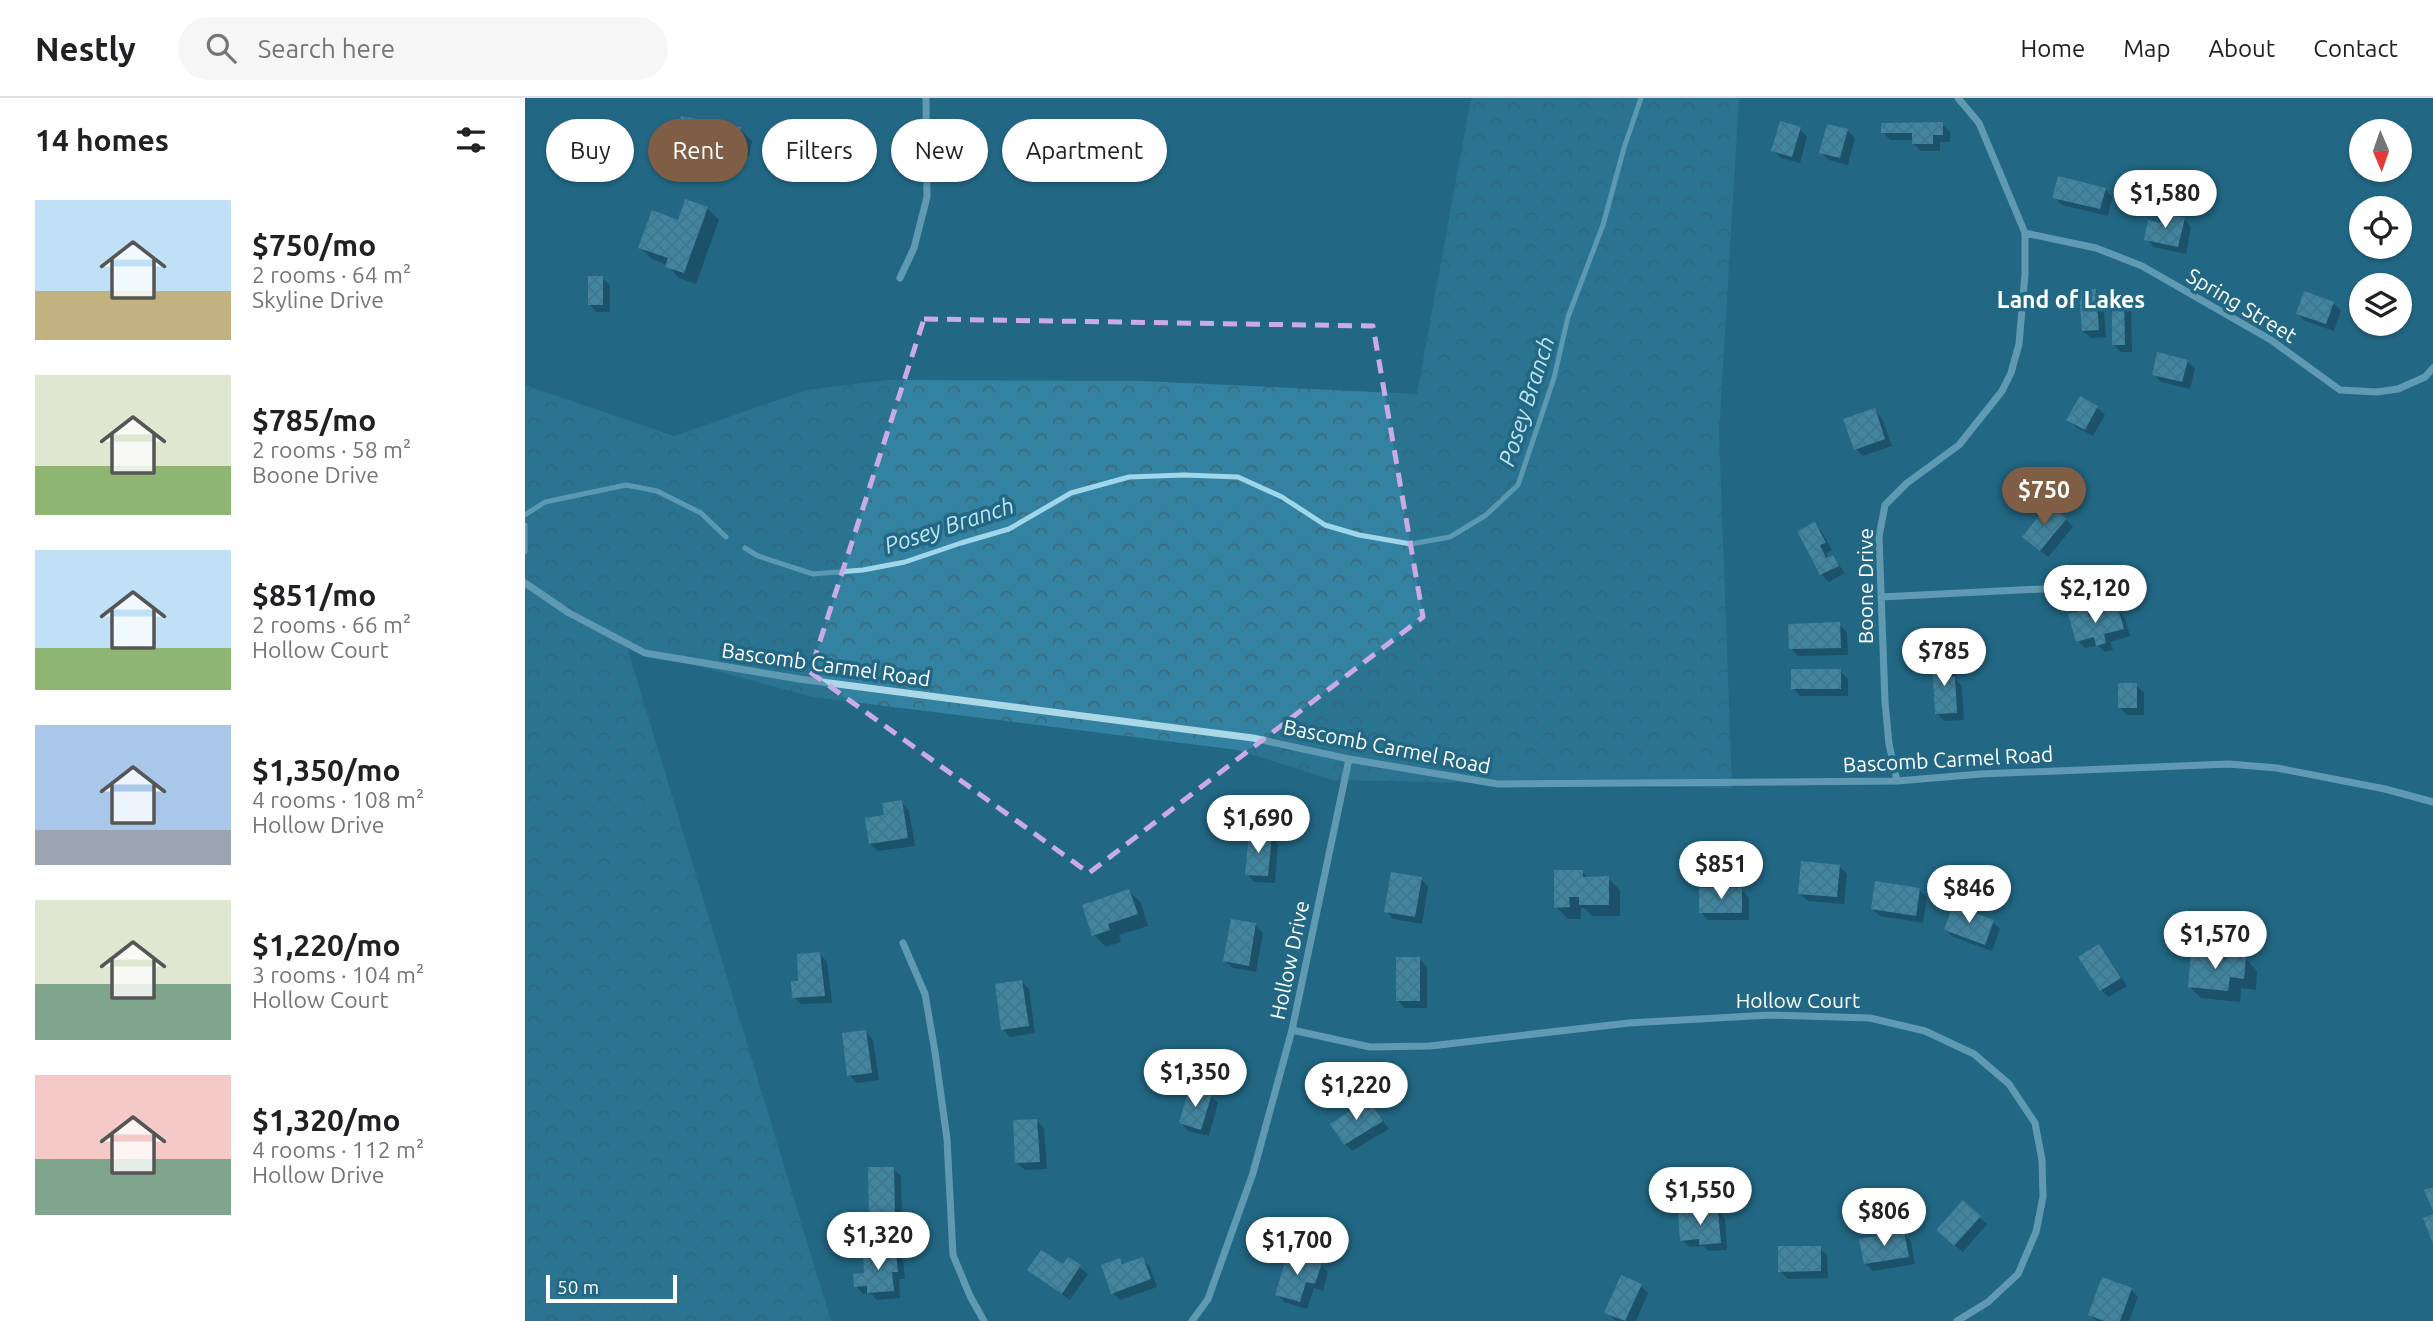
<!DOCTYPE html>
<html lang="en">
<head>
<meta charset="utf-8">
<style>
  :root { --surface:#fff; --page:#f6f6f6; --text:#202124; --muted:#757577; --line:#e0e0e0; --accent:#805e45 }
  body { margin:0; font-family:Ubuntu,sans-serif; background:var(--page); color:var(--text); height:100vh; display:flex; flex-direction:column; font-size:26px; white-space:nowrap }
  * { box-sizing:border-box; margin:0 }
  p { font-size:23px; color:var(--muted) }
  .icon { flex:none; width:38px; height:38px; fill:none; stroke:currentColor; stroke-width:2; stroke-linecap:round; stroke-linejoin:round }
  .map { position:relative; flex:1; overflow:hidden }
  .side { display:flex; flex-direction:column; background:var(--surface); width:525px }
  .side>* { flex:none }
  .hud { position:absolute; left:21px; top:21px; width:665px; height:63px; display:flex; gap:14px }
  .needle { width:46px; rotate:178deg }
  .controls { position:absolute; left:1824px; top:21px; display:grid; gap:14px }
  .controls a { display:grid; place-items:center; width:63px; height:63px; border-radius:50%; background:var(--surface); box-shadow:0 2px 5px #0004; font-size:35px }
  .scale { position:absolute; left:21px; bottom:18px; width:131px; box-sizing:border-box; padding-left:7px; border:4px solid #fff; border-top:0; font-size:19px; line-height:24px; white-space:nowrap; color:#fff; -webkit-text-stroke:5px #226885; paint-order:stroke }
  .price { position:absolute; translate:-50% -60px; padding:0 16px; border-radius:24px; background:#fff; color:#222; font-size:23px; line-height:46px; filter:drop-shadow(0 2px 4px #0008) }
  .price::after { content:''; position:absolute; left:50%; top:42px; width:21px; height:16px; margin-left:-10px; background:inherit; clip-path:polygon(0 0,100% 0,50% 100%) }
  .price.on { background:var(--accent); color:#fff }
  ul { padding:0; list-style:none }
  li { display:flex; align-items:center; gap:21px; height:175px; padding:0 35px }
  li span { display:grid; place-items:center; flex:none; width:196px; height:140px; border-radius:0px; color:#555 }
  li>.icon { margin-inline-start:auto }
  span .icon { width:84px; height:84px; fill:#fffc; stroke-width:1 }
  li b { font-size:30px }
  h2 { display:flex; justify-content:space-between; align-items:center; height:84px; padding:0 35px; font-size:30px }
  .pill { padding:0 24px; border-radius:32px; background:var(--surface); box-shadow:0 2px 5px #0004; font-size:24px; line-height:63px }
  .pill.on { background:var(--accent); color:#fff }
  header { display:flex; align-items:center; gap:42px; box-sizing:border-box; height:98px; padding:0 35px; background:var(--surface); border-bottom:2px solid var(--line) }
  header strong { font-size:33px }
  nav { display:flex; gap:38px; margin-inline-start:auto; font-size:24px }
  .search { width:490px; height:63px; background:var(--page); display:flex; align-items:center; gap:18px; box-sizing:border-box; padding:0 24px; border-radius:38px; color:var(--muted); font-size:26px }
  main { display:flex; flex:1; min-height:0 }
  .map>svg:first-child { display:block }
  .forest { fill:url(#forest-crowns) }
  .shadow { fill:#0007 }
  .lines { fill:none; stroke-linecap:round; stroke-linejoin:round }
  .stream { stroke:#9fd6ea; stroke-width:5 }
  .building { fill:url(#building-cross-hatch) }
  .street { stroke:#abd8e9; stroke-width:7 }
  .marked { fill:none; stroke:#caabe5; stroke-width:5; stroke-dasharray:14 9; stroke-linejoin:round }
  .labels { text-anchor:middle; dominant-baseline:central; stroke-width:7; stroke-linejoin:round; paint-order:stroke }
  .street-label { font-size:21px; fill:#fff; stroke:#226885 }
  .neighbourhood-label { font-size:23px; font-weight:bold; fill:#fff; stroke:#226885 }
  .water-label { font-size:23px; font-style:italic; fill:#bde4f2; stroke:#226885 }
</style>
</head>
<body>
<header>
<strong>Nestly</strong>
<div class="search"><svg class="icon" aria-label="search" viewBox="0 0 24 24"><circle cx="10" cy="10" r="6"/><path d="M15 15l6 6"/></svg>Search here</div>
<nav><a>Home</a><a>Map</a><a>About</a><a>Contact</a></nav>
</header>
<main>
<section class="side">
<h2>14 homes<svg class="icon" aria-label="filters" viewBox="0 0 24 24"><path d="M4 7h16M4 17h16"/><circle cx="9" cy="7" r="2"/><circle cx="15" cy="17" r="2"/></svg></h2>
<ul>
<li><span style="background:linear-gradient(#bfe0f5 65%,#c2b280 0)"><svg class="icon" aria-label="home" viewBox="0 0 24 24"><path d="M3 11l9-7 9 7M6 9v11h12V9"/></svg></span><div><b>$750/mo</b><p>2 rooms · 64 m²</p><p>Skyline Drive</p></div></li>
<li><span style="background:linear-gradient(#dfe7d0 65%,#8fb573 0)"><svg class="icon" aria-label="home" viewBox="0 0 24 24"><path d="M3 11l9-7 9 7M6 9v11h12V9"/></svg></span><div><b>$785/mo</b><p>2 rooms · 58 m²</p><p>Boone Drive</p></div></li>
<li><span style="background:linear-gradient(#bfe0f5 70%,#8fb573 0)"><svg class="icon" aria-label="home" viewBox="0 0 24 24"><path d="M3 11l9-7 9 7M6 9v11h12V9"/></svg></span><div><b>$851/mo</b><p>2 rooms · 66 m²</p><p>Hollow Court</p></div></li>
<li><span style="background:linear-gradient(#a9c7e8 75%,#9aa5b1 0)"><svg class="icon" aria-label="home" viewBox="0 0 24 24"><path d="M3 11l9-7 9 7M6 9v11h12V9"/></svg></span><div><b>$1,350/mo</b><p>4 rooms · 108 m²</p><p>Hollow Drive</p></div></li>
<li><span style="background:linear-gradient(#dfe7d0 60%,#7fa58c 0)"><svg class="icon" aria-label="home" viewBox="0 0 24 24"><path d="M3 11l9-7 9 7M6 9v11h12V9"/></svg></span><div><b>$1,220/mo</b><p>3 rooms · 104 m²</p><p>Hollow Court</p></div></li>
<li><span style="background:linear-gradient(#f6c9c9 60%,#7fa58c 0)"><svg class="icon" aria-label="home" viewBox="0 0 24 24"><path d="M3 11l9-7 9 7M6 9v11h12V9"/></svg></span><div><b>$1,320/mo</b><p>4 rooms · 112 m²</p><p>Hollow Drive</p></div></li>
</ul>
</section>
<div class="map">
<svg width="1908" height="1223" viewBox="0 0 1908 1223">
  <defs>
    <pattern id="forest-crowns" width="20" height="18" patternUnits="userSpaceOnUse" patternTransform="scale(1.75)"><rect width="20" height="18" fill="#3382a1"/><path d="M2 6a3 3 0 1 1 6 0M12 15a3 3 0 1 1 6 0" fill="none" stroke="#3e6a7b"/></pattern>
    <pattern id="building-cross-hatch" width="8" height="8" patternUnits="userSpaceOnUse" patternTransform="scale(1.75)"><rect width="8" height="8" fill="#6ba6bc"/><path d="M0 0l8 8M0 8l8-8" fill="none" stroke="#628b9a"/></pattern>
  </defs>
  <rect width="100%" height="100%" fill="#226885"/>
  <!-- forest -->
  <path class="forest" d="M946,0H1214L1194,335L1207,690L807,682L713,652L288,599L102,549L306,1223H0V287L149,338L282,292L362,282L618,283L892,296Z"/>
  <!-- shadow -->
  <path class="shadow" d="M1417,26L1425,34V44H1415V53H1396L1389,46V42H1365L1358,34Z
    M215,31L227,43L224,58L204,54L201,72L163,65L151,53Z
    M1275,31L1282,39L1275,65L1256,60L1248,52Z
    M1322,32L1330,40L1323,67L1304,62L1296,55Z
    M1580,91L1587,99L1583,118L1537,107L1529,99Z
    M182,110L194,122L171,186L154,180L142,167L127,161L115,150L154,124Z
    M1659,121L1666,129L1661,156L1629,149L1621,141L1636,127Z
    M77,180L85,187V214H72L64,206Z
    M1571,192L1578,200L1581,239L1566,240L1558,233Z
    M1599,197L1606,205L1607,254H1596L1589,247Z
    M1808,205L1816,213L1809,233L1780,223L1773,215Z
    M1662,263L1670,271L1665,291L1636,284L1629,276Z
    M1556,300L1572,310L1580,317L1568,338L1551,329L1543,321Z
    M1349,312L1357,320L1367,348L1338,358L1331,351Z
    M1540,421L1548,429L1523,459L1507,446Z
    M1290,426L1297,434L1307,452L1301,455L1304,461L1308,459L1320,475L1304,484L1296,476Z
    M1593,512L1600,520L1605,538L1585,544L1588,552L1580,554L1573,547L1560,550L1553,543L1562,513L1568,519Z
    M1314,526L1322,534L1323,557L1273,558L1266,550Z
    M1423,563L1431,570V582L1437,588L1439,622L1419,623L1412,615Z
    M1315,573L1323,581V598H1275L1268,590Z
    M1611,587L1619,595V617H1602L1594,609Z
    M376,704L384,712L390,748L353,753L345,746L361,718Z
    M746,739L753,746L750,785L729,784L722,776Z
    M1314,768L1322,776L1319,806L1283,803L1275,796Z
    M1057,774L1064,780H1083L1095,792V818H1067L1059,810H1056V821H1043L1031,809Z
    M896,781L903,789L897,826L868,821L861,813Z
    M1217,792L1224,800V822H1183L1176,815Z
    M1394,792L1402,799L1398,825L1355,818L1347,811Z
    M604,793L616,805L623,828L594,837L596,844L581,849L569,837Z
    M1468,824L1475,831L1467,853L1428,839L1421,832Z
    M730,827L738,835L731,874L708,870L700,863Z
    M1574,848L1581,856L1602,888L1584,899L1576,892Z
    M295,856L302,864L307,905L276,906L269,899L275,885Z
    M1687,858L1691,863L1703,864L1721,861L1732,873L1731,892L1716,890L1715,904L1676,900L1664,888Z
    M895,861L902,869V910H880L872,902Z
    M497,884L504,891L510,935L485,939L478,931Z
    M341,934L348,942L354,982L332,985L324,977Z
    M686,998L693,1005L684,1038L663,1033L656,1025Z
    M843,1003L864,1031L827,1053L820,1046Z
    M512,1023L519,1030L522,1071L500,1072L492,1065Z
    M368,1071L376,1078L377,1124H354L346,1117Z
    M1193,1113L1200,1121L1202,1152L1184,1153L1179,1148L1165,1149L1157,1142Z
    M1454,1119L1462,1126L1438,1154L1421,1140Z
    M1378,1135L1386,1143L1390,1166L1348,1173L1341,1166Z
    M1295,1150L1302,1157L1303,1180L1263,1181L1255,1173Z
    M371,1155L378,1163L380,1181H374L375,1200L352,1202L345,1195L338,1196L331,1188L341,1177Z
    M544,1161L563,1176L545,1202L504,1172L539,1169Z
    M617,1161L625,1169L632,1189L595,1202L588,1195L595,1162L600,1167Z
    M796,1167L803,1174L798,1193L789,1190L782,1211L760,1204L752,1197Z
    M1116,1188L1123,1195L1111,1223H1091L1081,1214Z
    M1606,1191L1613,1199L1604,1223H1571L1565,1217Z"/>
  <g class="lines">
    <!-- stream -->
    <path class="stream" d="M0,417L20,404L101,387L132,393L176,415L201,439
      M0,427V454
      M220,450L233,458L288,476L338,472L380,464L436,445L484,431L546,395L604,379L659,377L713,379L757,399L800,427L834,437L886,446L925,439L961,417L993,387L1029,280L1043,219L1078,127L1099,50L1116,0"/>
  </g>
  <!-- building -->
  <path class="building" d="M156,18L216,29L212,47L193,43L189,61L149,54Z
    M1255,23L1276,29L1267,59L1246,53Z
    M1418,24V37H1408V46H1387V35H1356V25Z
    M1302,26L1323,31L1315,60L1294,55Z
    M1533,78L1581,90L1575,111L1527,100Z
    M160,101L183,109L159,175L140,169L143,160L113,150L127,112L153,122Z
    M1637,115L1660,120L1653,149L1619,142L1623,122L1635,125Z
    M63,178H78V207H63Z
    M1571,191L1574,232L1557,233L1554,192Z
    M1779,193L1809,204L1801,226L1771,216Z
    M1599,195L1600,247H1587V196Z
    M1632,254L1663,262L1657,284L1627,277Z
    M1555,298L1573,308L1560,332L1541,322Z
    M1350,310L1360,341L1329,352L1318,321Z
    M1523,406L1542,420L1515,453L1497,439Z
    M1290,424L1301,445L1295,447L1301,460L1308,457L1314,468L1295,477L1272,433Z
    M1593,510L1599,531L1579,536L1581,545L1571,548L1569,539L1551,544L1543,516L1562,511L1564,519Z
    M1315,524L1316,550L1264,551L1263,526Z
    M1424,561L1425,579L1430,578L1432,615L1410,616L1407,562Z
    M1266,571H1316V591H1266Z
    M1593,585H1612V610H1593Z
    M377,702L383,740L344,746L340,720L359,717L357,705Z
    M724,735L747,737L743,778L720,777Z
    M1276,763L1315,767L1312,799L1273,796Z
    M1029,772H1058V779L1084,778V807H1054V799H1044L1045,809L1029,810Z
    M866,774L897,779L890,819L859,814Z
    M1350,783L1395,790L1391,818L1346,811Z
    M1174,790H1217V815H1174Z
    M604,791L613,816L583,826L585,832L567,838L557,807Z
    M1428,807L1469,822L1460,847L1419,832Z
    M706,821L731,825L724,868L698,863Z
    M1574,846L1596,880L1575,893L1553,859Z
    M295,854L300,898L267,900L266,883H273L272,856Z
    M1666,854L1688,856L1687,860L1702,862V857L1721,859L1719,881L1705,879L1703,893L1663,889Z
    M871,859H895V903H871Z
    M497,882L504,928L476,932L470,886Z
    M341,932L347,975L322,978L317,935Z
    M664,990L687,996L676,1032L654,1025Z
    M843,1001L858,1023L819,1047L805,1026Z
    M512,1021L515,1064L490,1065L488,1022Z
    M343,1069H369L370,1117L344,1118Z
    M1908,1089V1113L1899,1092Z
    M1438,1102L1456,1118L1429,1148L1411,1132Z
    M1193,1112L1196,1145L1174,1147V1141L1155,1143L1153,1115Z
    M1908,1116V1146L1898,1120Z
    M1379,1133L1384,1159L1339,1166L1334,1141Z
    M1253,1148H1296V1173L1253,1174Z
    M516,1152L538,1166L543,1159L556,1167L537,1196L502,1172Z
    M371,1153L373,1174H367L369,1193L342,1195V1188L329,1189L328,1176L339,1175L338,1156Z
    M763,1155L797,1165L790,1186L781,1184L775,1204L750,1197Z
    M618,1159L626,1181L586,1196L576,1167L595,1160L597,1166Z
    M1096,1177L1117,1186L1100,1223L1079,1215Z
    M1577,1179L1607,1190L1595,1223H1579L1563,1217Z"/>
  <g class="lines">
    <!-- street -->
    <path class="street" d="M1500,135L1571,150L1617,168L1746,242L1815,292L1852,294L1873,291L1900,279L1908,270
      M375,180L389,150L402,99L401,0
      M0,485L44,515L120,555L274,581L728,640L824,661L973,686L1372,683L1456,676L1704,666L1752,670L1860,691L1908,704
      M1356,499L1596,487
      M1372,683L1364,646L1360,604L1354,439L1360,407L1382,385L1434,347L1477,293L1486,275L1494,246L1500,176V135L1454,25L1433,0
      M378,845L400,896L410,954L422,1041L428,1157L445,1198L459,1223
      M767,932L845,949L905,948L1104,925L1245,917L1345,920L1400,933L1449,956L1484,986L1510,1025L1517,1062L1518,1099L1511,1134L1493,1176L1463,1204L1432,1223
      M667,1223L683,1201L728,1075L767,932L824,661"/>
  </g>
  <!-- marked area -->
  <path d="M0 0H1908V1223H0ZM399,221L848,228L898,519L564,775L285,574Z" fill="#226885" fill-opacity=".55" fill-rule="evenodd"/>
  <path class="marked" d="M399,221L848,228L898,519L564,775L285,574Z"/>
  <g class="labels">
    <!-- street labels -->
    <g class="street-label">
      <text transform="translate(1717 207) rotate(31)">Spring Street</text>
      <text transform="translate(1340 488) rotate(-90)">Boone Drive</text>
      <text transform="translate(301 566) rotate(8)">Bascomb Carmel Road</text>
      <text transform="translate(862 648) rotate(11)">Bascomb Carmel Road</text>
      <text transform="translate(1423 661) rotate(-3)">Bascomb Carmel Road</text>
      <text transform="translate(764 862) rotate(-78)">Hollow Drive</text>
      <text x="1273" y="902">Hollow Court</text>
    </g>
    <!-- neighbourhood labels -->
    <g class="neighbourhood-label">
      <text x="1546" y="201">Land of Lakes</text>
    </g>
    <!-- water labels -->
    <g class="water-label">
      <text transform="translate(1001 303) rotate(-72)">Posey Branch</text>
      <text transform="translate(424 427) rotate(-18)">Posey Branch</text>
    </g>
  </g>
</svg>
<div class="controls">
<a><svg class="needle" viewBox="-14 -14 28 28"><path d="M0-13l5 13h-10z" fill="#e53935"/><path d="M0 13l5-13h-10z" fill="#757577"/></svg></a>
<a><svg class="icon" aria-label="locate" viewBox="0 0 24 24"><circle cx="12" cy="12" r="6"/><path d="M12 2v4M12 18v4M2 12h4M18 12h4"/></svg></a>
<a><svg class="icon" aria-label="layers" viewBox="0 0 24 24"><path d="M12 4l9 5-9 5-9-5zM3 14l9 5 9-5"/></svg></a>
</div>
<div class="scale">50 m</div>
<b class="price" style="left:1640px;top:132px">$1,580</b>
<b class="price on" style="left:1519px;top:429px">$750</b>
<b class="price" style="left:1570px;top:527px">$2,120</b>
<b class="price" style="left:1419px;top:590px">$785</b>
<b class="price" style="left:733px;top:757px">$1,690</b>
<b class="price" style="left:1196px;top:803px">$851</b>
<b class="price" style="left:1444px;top:827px">$846</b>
<b class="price" style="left:1690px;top:873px">$1,570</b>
<b class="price" style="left:670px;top:1011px">$1,350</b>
<b class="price" style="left:831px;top:1024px">$1,220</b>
<b class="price" style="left:1175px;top:1129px">$1,550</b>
<b class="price" style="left:1359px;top:1150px">$806</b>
<b class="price" style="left:353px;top:1174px">$1,320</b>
<b class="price" style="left:772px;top:1179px">$1,700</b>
<div class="hud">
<a class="pill">Buy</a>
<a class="pill on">Rent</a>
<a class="pill">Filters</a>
<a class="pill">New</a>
<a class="pill">Apartment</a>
</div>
</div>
</main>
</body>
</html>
